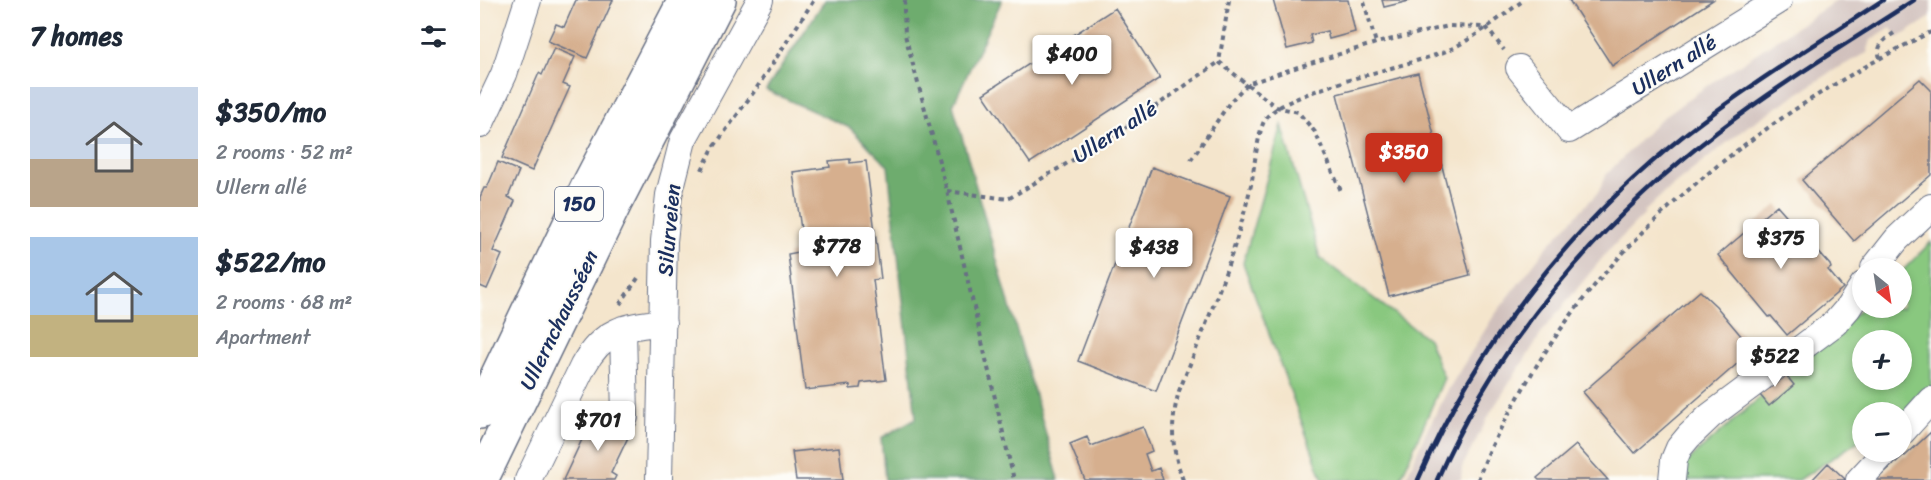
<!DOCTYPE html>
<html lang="en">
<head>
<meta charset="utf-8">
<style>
  :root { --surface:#fff; --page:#f6f6f7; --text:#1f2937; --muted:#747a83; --accent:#c8321e }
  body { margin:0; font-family:Sriracha,sans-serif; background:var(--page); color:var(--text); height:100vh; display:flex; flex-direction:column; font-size:22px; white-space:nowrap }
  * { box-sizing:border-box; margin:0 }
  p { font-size:20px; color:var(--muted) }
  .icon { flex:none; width:33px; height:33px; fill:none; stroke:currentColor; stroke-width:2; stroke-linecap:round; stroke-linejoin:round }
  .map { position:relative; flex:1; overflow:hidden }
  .drawer { display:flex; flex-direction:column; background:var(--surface); width:480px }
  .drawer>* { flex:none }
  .needle { width:39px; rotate:150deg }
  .buttons { position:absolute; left:1372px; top:258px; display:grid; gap:12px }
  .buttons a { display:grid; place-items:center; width:60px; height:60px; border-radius:50%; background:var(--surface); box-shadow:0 3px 9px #0003; font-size:30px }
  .price { position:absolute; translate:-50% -51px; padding:0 14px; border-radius:6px; background:#fff; color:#222; font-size:20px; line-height:39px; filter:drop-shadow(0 2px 3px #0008) }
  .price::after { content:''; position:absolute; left:50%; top:36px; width:18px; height:14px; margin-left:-9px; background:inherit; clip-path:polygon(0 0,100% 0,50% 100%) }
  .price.selected { background:var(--accent); color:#fff }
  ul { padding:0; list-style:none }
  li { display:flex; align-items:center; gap:18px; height:150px; padding:0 30px }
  li span { display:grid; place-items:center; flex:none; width:168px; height:120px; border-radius:0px; color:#555 }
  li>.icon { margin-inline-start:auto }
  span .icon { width:72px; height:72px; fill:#fffc; stroke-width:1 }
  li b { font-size:26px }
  h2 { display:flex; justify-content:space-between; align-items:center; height:72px; padding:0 30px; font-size:26px }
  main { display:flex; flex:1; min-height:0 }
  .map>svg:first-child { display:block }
  .industrial { fill:#d0c0bc }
  .green { fill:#89c87f; stroke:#527c6e; stroke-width:1.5; fill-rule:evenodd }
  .forest { fill:#6eac6e; stroke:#446e66; stroke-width:1.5 }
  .building { fill:#d6af8e }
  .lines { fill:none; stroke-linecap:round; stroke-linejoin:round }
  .minor-casing { stroke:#676f84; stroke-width:28 }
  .highway-casing { stroke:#676f84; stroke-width:36 }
  .path { stroke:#676f84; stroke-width:4; stroke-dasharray:4.5 4.5; stroke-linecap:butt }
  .minor { stroke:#fff; stroke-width:26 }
  .highway { stroke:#fff; stroke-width:33 }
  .rail { stroke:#1b2f5e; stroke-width:4.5 }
  .labels { text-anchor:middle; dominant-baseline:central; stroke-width:4.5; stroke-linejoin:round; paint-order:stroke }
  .shield { fill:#fdfcf7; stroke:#5f6c8c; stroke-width:1.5 }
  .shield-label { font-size:20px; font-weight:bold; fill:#1b2f5e }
  .street-label { font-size:21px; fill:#1b2f5e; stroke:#fdfcf7 }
</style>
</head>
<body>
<main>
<section class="drawer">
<h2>7 homes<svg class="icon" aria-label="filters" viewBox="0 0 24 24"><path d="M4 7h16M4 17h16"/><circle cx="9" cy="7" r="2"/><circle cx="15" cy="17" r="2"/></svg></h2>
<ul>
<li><span style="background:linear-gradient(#c9d6e8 60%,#b9a48a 0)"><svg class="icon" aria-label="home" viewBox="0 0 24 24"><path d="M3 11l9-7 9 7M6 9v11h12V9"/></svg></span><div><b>$350/mo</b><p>2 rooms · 52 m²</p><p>Ullern allé</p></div></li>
<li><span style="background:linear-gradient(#a9c7e8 65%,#c2b280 0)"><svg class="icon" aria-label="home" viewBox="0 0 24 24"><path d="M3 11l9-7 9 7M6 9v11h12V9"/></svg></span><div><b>$522/mo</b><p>2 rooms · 68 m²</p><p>Apartment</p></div></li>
</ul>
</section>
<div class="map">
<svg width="1451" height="480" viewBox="0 0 1451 480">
  <rect width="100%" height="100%" fill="#fdfcf7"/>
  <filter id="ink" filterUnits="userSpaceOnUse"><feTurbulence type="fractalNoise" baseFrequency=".0167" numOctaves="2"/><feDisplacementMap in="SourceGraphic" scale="12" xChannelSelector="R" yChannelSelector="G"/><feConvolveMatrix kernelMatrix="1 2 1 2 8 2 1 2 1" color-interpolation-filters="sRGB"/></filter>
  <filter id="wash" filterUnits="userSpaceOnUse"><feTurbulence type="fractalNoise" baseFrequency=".008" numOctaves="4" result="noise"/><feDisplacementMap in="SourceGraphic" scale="24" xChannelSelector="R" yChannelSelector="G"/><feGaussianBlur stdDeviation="1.35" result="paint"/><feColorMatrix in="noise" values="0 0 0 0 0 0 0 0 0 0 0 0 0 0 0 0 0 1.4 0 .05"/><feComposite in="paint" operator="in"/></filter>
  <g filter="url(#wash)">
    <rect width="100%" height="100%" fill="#f4e5cc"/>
    <!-- industrial -->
    <path class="industrial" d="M1357,0H1451V17L1418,38L1411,28L1391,40L1387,53L1356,69L1268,126L1185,192L1164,212L1165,214L1128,251L1065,328L1012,410L982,467L981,480H925L946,432L968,390L1013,317L1066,248L1119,191L1126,175L1178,121L1224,88Z"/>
    <!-- green -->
    <path class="green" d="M802,125L840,258L948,339L964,378L920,480H843L763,263Z
      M1451,242V404L1422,418V412H1383V438L1319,480H1201L1203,465L1383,307L1422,308V271ZM1383,340H1422V380H1383Z"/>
    <!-- forest -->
    <path class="forest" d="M345,0H522L473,105L579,480H405L401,438L436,418L408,166L370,128L286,90Z"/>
    <g id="blocks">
      <!-- building -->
      <path class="building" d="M96,0H133L107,58L68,41L76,24L84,27Z
        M793,0H868L875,32L849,39L847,31L830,35L832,43L807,49Z
        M902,0H928L929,1L904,7Z
        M1089,0H1233L1132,66Z
        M635,8L680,78L550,163L503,94Z
        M74,48L95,57L83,84L90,87L52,171L22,158L59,73L62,75Z
        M938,73L990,275L909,296L857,94Z
        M1440,79L1451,90V175L1374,241L1322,180Z
        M370,159V163L386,161L401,279L393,280L406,380L381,383L380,388L370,389V385L325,390L308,254L324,251L313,172L350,167L349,161Z
        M18,162L39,171L28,197L35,201L13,251L22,255L7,289L0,286V197L4,188H7Z
        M672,167L750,196L676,391L598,361Z
        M1297,205L1350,265L1351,268L1348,270L1363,288L1307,335L1291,316L1289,317L1238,255Z
        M1220,291L1236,306L1273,350L1155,453L1103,392Z
        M1301,369L1314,385L1289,406L1276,390Z
        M113,416L150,433L131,473L136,476L134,480H83Z
        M663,427L672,451L665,454L671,471L679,468L683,480H605L590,444L607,437L611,446Z
        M1451,432V480H1396L1424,455L1425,456Z
        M1096,445L1128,480H1059L1057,478Z
        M359,447L363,480H316L312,452Z
        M1348,463L1366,480H1332Z"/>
    </g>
  </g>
  <g filter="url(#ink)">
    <use href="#blocks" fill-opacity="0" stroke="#676f84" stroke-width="1.5"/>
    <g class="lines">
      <!-- minor casing -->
      <g class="minor-casing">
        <path id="minor" d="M1039,68L1089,130L1299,0
          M0,125L24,74L48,0
          M1394,268L1417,239L1451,207
          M143,329L145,417
          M1422,432L1451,400
          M48,480L103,366C122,331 145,325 183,323
          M179,480L184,241L189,195L203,140L280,0
          M1192,480L1194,460L1199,448L1209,436L1230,416L1355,323L1368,308L1383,285
          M1379,480L1405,452"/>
      </g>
      <!-- highway casing -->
      <g class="highway-casing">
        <path id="highway" d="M0,412L108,186L205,0
          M1,480L136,201L239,0"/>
      </g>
      <!-- path -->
      <path class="path" d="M425,0L424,10L425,35L467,191L534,480
        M749,0L739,62L796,107L818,112L835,132L861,191
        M884,2L896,43
        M1400,58C1395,44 1407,38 1417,31
        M711,160L750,102L767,84L827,64L896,43L969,26L1006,27L1024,50
        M222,170L233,148L276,89L334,0
        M467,191L528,199L639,132L739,62
        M140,304L158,278
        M703,480C691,447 690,425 699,391C727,322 757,252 772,180C774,167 779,126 786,118C808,90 925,67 964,52C993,40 1019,18 1044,0
        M998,480C1008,449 1024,422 1040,394C1130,231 1286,113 1451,32"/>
      <!-- minor -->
      <use href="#minor" class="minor"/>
      <!-- highway -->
      <use href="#highway" class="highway"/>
      <!-- rail -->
      <path class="rail" d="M938,480C996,345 1093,223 1208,132C1270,84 1338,43 1403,0
        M957,480C1017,342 1118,223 1237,132C1299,84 1368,43 1434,0"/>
    </g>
  </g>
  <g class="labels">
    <!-- shield labels -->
    <rect class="shield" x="75" y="187" width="48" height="34" rx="4.5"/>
    <g class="shield-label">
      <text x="99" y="204">150</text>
    </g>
    <!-- street labels -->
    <g class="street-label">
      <text transform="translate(1194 65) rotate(-32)">Ullern allé</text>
      <text transform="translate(635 132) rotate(-33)">Ullern allé</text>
      <text transform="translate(189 230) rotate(-85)">Silurveien</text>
      <text transform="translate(79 320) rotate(-64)">Ullernchausséen</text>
    </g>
  </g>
</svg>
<div class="buttons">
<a><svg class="needle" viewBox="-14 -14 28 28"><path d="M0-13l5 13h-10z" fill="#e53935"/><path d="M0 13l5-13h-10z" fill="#747a83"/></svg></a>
<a>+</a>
<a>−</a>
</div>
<b class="price" style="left:592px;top:86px">$400</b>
<b class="price selected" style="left:924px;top:184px">$350</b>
<b class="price" style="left:1301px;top:270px">$375</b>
<b class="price" style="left:357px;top:278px">$778</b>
<b class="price" style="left:674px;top:279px">$438</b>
<b class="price" style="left:1295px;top:388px">$522</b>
<b class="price" style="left:118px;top:452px">$701</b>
</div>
</main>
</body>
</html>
